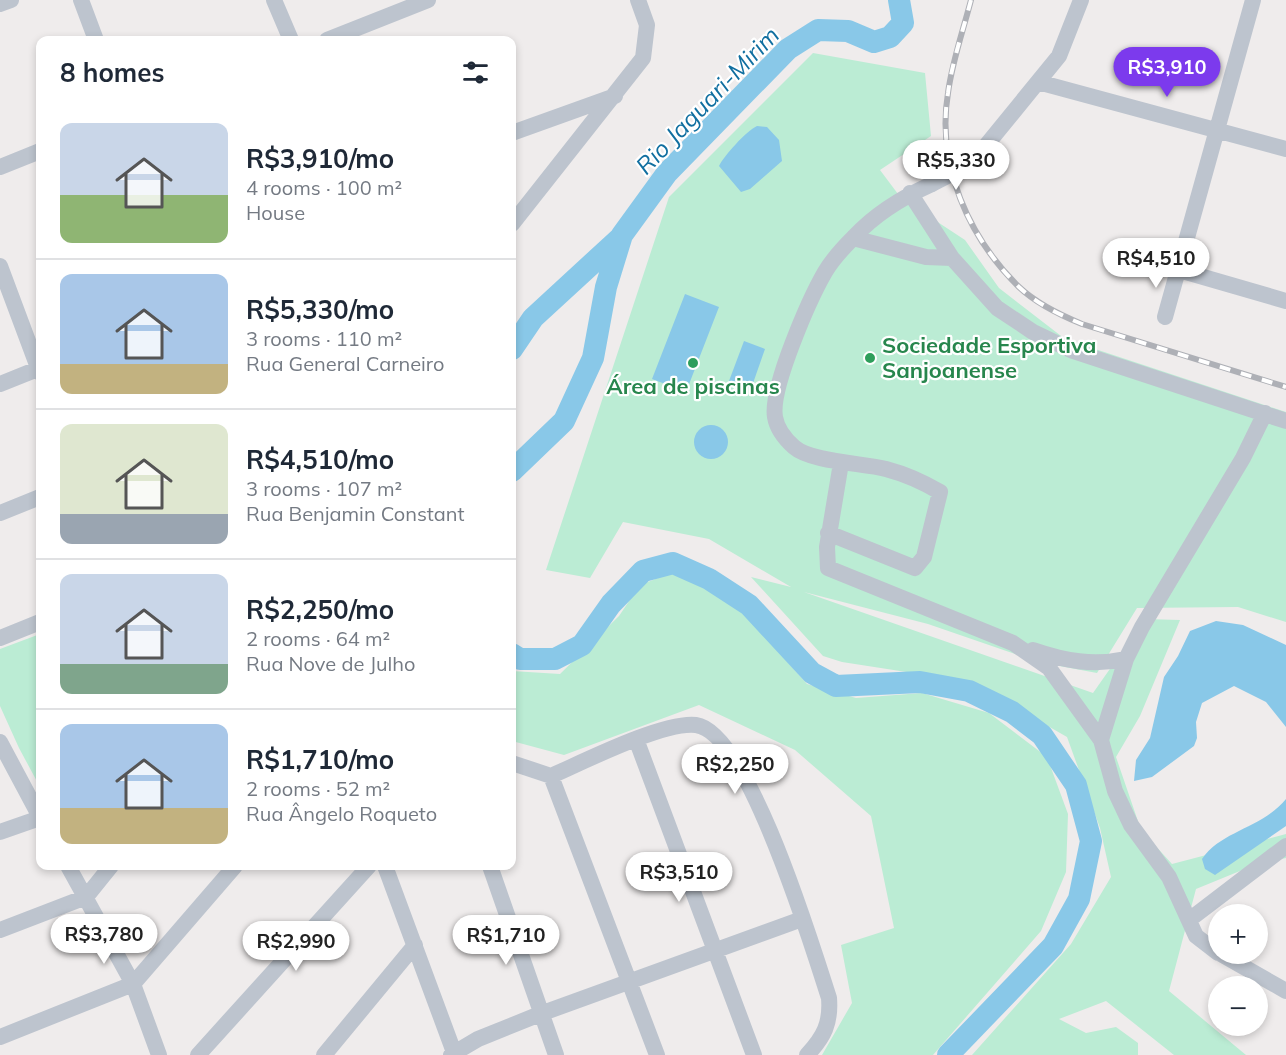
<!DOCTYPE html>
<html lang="en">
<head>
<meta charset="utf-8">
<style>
  :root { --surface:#fff; --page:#f6f6f7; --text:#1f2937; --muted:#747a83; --line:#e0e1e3; --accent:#7c3aed }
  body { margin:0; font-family:Mulish,sans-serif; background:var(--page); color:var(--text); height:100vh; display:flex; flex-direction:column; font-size:22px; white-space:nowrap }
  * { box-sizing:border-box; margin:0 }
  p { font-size:20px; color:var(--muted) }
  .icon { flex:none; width:33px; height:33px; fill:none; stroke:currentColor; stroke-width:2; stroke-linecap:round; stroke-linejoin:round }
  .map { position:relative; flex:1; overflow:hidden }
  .sheet { position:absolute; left:36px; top:36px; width:480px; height:834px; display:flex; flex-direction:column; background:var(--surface); border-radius:12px; box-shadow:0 3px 9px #0003 }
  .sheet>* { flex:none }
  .controls { position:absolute; left:1208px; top:904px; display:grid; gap:12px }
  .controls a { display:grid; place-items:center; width:60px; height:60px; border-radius:50%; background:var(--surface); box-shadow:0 3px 9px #0003; font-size:30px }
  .price { position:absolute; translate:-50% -51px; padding:0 14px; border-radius:21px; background:#fff; color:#222; font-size:20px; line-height:39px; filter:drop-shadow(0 2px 3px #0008) }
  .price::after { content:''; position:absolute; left:50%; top:36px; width:18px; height:14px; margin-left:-9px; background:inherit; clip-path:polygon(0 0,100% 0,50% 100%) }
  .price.active { background:var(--accent); color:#fff }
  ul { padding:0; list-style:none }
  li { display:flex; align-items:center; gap:18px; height:150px; padding:0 24px }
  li+li { border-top:2px solid var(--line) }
  li span { display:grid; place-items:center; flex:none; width:168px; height:120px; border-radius:12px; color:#555 }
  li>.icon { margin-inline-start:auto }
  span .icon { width:72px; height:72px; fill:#fffc; stroke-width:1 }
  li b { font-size:26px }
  h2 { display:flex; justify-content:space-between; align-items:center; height:72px; padding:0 24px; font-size:26px }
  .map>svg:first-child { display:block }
  .green { fill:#bbecd4 }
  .water { fill:#89c8e8 }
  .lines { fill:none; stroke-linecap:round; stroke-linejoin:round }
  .river { stroke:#89c8e8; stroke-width:22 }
  .minor { stroke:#bdc4ce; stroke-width:16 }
  .rail-casing { stroke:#aeb0b6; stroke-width:6 }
  .rail { stroke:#fff; stroke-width:4; stroke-dasharray:11; stroke-linecap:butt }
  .minor-bridge { stroke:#bdc4ce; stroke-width:16 }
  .leisure-dot { fill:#2e9e5b; stroke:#fff; stroke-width:2 }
  .labels { text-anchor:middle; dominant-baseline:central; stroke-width:4.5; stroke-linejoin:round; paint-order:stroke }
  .leisure-label { font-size:22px; font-weight:bold; fill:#27864d; stroke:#fff; text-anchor:start }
  .water-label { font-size:24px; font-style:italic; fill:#116fa0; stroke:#fff }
</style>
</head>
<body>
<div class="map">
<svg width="1286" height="1055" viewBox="0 0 1286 1055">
  <rect width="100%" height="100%" fill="#efecec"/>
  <!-- green -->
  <path class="green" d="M813,53L925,73L931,136L880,170L901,198L965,240L999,288L1065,339L1286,412V622L1238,607L1137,608L1097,673L1038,662L928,624L804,592L1093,693L1145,619L1180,620L1140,716L1116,757L1141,830L1172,864L1286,834V858L1257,864L1196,889L1169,991L1246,1055H1174L1106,1001L1059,1019L1086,1033L1116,1027L1138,1043V1055H972L1071,944L1111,877L1100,828L1067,737L971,682L842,662L823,656L751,577L791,587L709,539L623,522L590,578L546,570L669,197Z
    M676,571L737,605L807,684L856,698L922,693L989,713L1047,757L1068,814L1066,872L1041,931L933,1055H822L852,1003L841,945L894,928L871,816L795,750L699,705L564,755L512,741V671L560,674L619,616L640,585Z
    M40,634V787L19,748L0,706V649Z"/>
  <!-- water -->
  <path class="water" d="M757,126L767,127L779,140L782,161L750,189L741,192L719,166C724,156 746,131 757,126Z
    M685,294L719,307L686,392L652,379Z
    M744,341L765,349L751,389L729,381Z
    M694 442a17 17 0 1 1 34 0a17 17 0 1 1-34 0Z
    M1216,621L1243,625L1286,645V727L1266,702L1234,686L1202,703L1196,722L1197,738L1194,746L1152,777L1134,781L1136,760L1150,738L1164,677L1178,656L1190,631Z
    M1286,799V826L1215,875L1205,869L1202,859C1222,830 1261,829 1286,799Z"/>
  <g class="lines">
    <!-- river -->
    <path class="river" d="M512,349L533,318L621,237
      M512,471L564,421L593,358L606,287L622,235L667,173L788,49L818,30L848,31L874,42L890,37L903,23L899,0
      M512,654L520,659H555L582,645L611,604L643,571L673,563L709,579L749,605L812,673L836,686L920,682L969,691L1012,712L1042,735L1076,785L1091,841L1079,899L1053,946L948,1055"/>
    <!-- minor -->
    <path class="minor" d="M81,0L96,40
      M274,0L291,40
      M0,4L11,0
      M327,40L428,0
      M1038,82L1286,149
      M512,133L615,96
      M0,167L40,151
      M963,168L984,148L1059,56L1081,0
      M910,193L952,258L997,308L1033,332L1073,351L1286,421
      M512,224L643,58L647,25L638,0
      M853,238L926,257L952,258
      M0,266L40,373
      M1179,270L1286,301
      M1165,317L1253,0
      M0,384L40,368
      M841,463L827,547L828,568L1013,643L1049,668L1101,740
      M0,513L40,497
      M828,533L915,568L924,557L940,492C923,482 905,474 886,469C863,463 811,462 794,447C785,439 777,429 775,417C770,388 810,298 825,272C832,260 844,247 854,237C876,213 903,197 932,184
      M0,638L40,622
      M1033,650C1065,661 1093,666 1126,659
      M636,739L754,1055
      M0,742L40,817
      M512,763L551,776C583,762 664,721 696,725C748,732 813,949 829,998C831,1023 824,1037 807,1055
      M551,776L657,1055
      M0,832L40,818
      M68,866L133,984L159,1055
      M385,866L455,1055
      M490,866L556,1055
      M1189,920L1286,846
      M0,930L86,897L111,866
      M1218,953L1196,936L1169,877L1131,825L1115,791L1101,740L1126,659L1142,627L1243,458L1265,413
      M1221,954L1286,991
      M0,1037L133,984L235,866
      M198,1055L369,866
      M324,1055L415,945
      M451,1055L478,1039L540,1014L802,919"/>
    <!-- rail casing -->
    <g class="rail-casing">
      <path id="rail" d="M971,0C963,31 952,62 948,93C936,165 969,238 1019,287C1037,304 1060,315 1082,324L1286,387"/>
    </g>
    <!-- rail -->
    <use href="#rail" class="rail"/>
    <!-- minor-bridge -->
    <path class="minor-bridge" d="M932,184L963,168"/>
  </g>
  <!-- markers -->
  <g class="leisure-dot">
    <circle cx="870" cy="358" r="6"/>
    <circle cx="693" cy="363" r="6"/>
  </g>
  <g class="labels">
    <!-- leisure labels -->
    <g class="leisure-label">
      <text x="882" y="345">Sociedade Esportiva<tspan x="882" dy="25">Sanjoanense</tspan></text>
      <text x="693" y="386" text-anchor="middle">Área de piscinas</text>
    </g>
    <!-- water labels -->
    <g class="water-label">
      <text transform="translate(707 100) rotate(-46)">Rio Jaguari-Mirim</text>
    </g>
  </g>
</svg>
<div class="controls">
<a>+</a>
<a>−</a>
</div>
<b class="price active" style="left:1167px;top:98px">R$3,910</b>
<b class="price" style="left:956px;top:191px">R$5,330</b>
<b class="price" style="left:1156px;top:289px">R$4,510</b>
<b class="price" style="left:735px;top:795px">R$2,250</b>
<b class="price" style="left:679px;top:903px">R$3,510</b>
<b class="price" style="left:104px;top:965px">R$3,780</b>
<b class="price" style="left:506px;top:966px">R$1,710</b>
<b class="price" style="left:296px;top:972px">R$2,990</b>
<section class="sheet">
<h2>8 homes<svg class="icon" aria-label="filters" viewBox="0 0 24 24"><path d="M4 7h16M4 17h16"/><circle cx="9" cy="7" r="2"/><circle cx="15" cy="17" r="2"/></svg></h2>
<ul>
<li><span style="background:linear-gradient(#c9d6e8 60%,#8fb573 0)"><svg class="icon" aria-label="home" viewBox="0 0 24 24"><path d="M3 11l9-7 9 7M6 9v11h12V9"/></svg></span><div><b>R$3,910/mo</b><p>4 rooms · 100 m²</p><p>House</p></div></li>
<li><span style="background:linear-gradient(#a9c7e8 75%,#c2b280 0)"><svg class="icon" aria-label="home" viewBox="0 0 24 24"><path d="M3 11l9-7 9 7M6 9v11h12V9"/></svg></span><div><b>R$5,330/mo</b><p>3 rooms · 110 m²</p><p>Rua General Carneiro</p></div></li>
<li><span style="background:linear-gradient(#dfe7d0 75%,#9aa5b1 0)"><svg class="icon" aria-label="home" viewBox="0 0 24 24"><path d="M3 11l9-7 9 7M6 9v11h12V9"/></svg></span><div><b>R$4,510/mo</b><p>3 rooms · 107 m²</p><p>Rua Benjamin Constant</p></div></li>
<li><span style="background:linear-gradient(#c9d6e8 75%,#7fa58c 0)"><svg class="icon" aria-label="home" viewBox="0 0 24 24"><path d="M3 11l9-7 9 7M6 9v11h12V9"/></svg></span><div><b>R$2,250/mo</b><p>2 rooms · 64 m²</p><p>Rua Nove de Julho</p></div></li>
<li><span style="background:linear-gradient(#a9c7e8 70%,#c2b280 0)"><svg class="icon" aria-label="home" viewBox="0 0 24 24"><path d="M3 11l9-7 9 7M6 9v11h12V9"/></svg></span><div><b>R$1,710/mo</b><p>2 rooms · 52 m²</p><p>Rua Ângelo Roqueto</p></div></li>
</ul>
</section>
</div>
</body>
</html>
